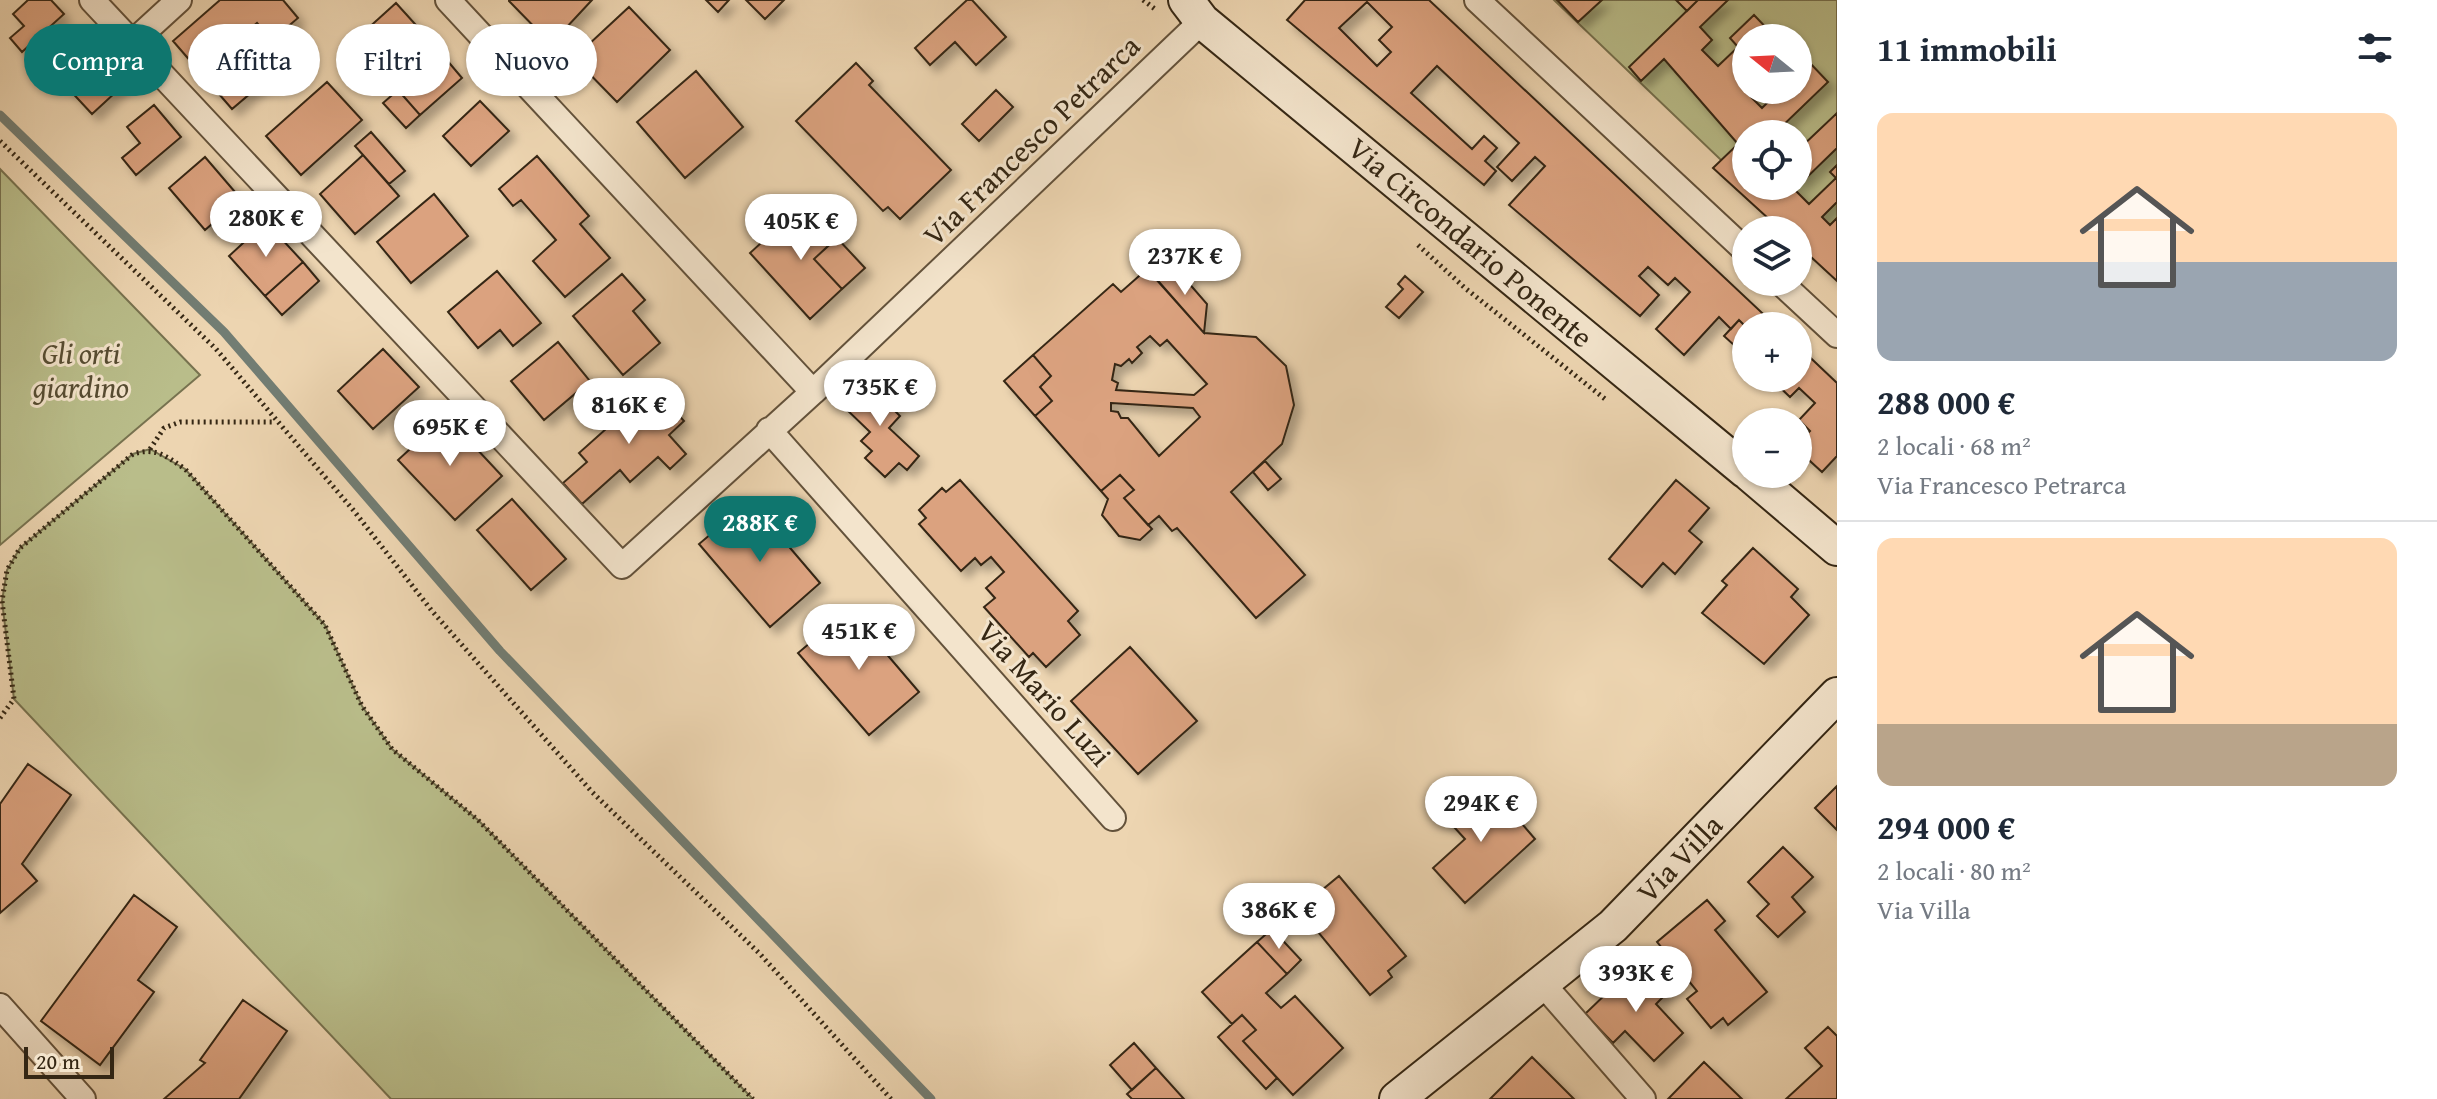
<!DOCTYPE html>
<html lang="it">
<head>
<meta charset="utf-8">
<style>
  :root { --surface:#fff; --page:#f6f6f7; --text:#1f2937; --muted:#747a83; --line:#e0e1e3; --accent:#0f766e }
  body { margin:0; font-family:"Gentium Book Plus",serif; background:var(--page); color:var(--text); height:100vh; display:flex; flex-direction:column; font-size:30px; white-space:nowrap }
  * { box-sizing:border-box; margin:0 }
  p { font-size:26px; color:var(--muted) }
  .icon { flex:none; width:44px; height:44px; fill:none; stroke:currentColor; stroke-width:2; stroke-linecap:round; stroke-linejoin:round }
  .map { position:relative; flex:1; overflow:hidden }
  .details { display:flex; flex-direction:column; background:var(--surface); width:600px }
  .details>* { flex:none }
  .guide { position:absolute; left:24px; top:24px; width:760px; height:72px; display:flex; gap:16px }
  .needle { width:52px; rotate:288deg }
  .fabs { position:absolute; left:1732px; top:24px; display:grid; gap:16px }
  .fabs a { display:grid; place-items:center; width:80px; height:80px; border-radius:50%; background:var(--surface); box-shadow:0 2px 6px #0004; font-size:40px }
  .scale { position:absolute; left:24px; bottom:20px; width:90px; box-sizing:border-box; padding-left:8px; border:4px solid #352714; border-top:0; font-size:22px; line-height:28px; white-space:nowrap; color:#352714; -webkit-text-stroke:6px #f3e4cc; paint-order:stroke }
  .price { position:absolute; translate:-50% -68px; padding:0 18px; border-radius:28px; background:#fff; color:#222; font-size:26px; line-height:52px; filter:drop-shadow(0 2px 4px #0008) }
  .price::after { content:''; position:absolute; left:50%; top:48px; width:24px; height:18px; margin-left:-12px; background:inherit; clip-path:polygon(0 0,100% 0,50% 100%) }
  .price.active { background:var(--accent); color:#fff }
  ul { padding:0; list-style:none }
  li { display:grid; align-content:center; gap:16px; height:424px; padding:0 40px }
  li+li { border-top:2px solid var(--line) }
  li span { display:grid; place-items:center; height:248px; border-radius:16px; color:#555 }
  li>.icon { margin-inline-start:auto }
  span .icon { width:144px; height:144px; fill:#fffc; stroke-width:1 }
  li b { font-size:34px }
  h2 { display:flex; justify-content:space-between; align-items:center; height:96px; padding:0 40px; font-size:34px }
  .chip { padding:0 28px; border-radius:36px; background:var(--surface); box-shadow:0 2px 6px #0004; font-size:28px; line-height:72px }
  .chip.active { background:var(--accent); color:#fff }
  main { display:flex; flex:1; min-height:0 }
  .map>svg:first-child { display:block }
  .green { fill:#b9bd8a; stroke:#77724f; stroke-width:2; fill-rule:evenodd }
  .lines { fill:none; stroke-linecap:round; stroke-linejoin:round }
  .stream { stroke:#727d73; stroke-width:9 }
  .building { fill:#dba27f; stroke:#352714; stroke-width:2; fill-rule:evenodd; filter:url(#shadow) }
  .street-casing { stroke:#63523b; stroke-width:28 }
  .secondary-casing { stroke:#352714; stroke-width:38 }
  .path { stroke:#352714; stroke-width:5; stroke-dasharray:2 4; stroke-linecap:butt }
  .street { stroke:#f3e4cc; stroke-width:24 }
  .secondary { stroke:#f3e4cc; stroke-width:34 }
  .labels { text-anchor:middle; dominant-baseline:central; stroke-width:6; stroke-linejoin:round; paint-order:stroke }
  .street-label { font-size:30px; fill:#352714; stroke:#f3e4cc }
  .park-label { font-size:30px; font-style:italic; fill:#564c32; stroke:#f3e4cc }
</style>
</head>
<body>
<main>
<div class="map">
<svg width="1837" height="1099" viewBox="0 0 1837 1099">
  <defs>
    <filter id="shadow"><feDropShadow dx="7" dy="7" stdDeviation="4" flood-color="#0004"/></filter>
  </defs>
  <rect width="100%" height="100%" fill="#edd5b1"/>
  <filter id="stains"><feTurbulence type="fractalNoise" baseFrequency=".0025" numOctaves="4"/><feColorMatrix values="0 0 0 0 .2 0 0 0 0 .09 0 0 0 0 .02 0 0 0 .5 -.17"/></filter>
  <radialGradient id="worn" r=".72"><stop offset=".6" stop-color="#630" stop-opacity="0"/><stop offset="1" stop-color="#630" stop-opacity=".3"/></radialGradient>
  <!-- green -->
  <path class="green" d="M1554,0H1837V271L1798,230L1748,186H1798V134H1746V184ZM1746,38H1798V90H1746Z
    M0,169L200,375L0,545Z
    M150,449L185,469L325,625L362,706L392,749L478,820L753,1099H391L14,699L2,601L7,570L20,548L133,454Z"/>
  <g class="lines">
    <!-- stream -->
    <path class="stream" d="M0,115L224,332L500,651L931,1099"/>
  </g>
  <!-- building -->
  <path class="building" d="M28,0H51L64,14L22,52L10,38L24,26L13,14Z
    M220,0H283L298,18L272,40L257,23L236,41L249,56L258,48L278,70L232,109L173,41Z
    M592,0L551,44L509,1V0Z
    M706,0H729L718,12Z
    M746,0H784L765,19Z
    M967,0H972L1006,37L976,65L955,42L930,65L915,48Z
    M1305,0H1429L1776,326L1746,327L1739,320L1731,329L1719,317L1684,355L1656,329L1690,292L1675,278L1668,285L1648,267L1639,276L1659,295L1640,316L1509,205L1545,166L1535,157L1512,181L1497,167L1519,143L1437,66L1411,93L1472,149L1484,136L1497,148L1485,161L1496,171L1484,185L1287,20ZM1367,2L1392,27L1379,40L1391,52L1377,66L1339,28Z
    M1557,0H1602L1578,22Z
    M1676,0H1698L1687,11Z
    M1698,0H1728L1700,27L1712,40L1702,50L1718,66L1738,47L1730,38L1754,15L1776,38H1746V90H1755L1749,95L1762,108L1780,90H1798V73L1809,62L1828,82L1774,134H1746V186H1798L1794,189L1809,204L1836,178L1830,172L1837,165V202L1822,217L1830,225L1837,218V281L1798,245V230H1781L1713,168L1738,144L1664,59L1641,81L1629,67Z
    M396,3L424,34L383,71L355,40Z
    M629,7L670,50L617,102L574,58Z
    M83,30L129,80L92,114L66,86L76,77L56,55Z
    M440,52L462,78L420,115L398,90Z
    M856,63L873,81L869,85L951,170L900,219L888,207L883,211L796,121Z
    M696,71L743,127L685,178L637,122Z
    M327,82L362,120L301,175L266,136Z
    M398,90L420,115L406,128L383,103Z
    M996,90L1013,107L979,141L962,124Z
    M480,101L509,131L471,166L443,136Z
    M154,105L181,137L136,175L122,158L140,143L127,127Z
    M1837,113V148L1798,186V150Z
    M371,132L405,171L389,184L355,146Z
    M363,155L399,196L355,234L320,194Z
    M537,156L589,216L580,224L610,258L565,297L533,261L556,240L521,200L513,206L499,189Z
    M205,157L241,199L205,230L169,188Z
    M434,194L468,236L411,283L377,242Z
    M821,210L842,233L814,259L842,289L810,319L750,253L784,222L795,234Z
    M266,222L303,262L265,296L229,256Z
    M837,238L865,268L842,289L814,259Z
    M303,262L319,281L282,315L265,296Z
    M1147,269L1204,333L1256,337L1286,366L1294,405L1282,444L1231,492L1305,575L1256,618L1177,528L1172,531L1159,516L1148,525L1124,498L1134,490L1120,475L1101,491L1035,416L1052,401L1040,387L1051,376L1033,355L1113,284L1121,292ZM1150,336L1160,346L1167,340L1207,384L1194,395L1116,390L1118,383L1112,380L1115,364L1121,366L1129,359L1132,363L1142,353L1137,347ZM1111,403L1193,408L1200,417L1159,456L1128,418H1121L1118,412L1111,411Z
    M497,271L541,323L513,346L500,330L478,348L448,312Z
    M1180,273L1207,304L1204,333L1152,274Z
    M622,274L645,300L633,311L660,343L623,375L573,316Z
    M1405,276L1423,292L1399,318L1386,307L1403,289L1398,284Z
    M1739,320L1746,327V356L1724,336Z
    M558,342L590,381L544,420L511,381Z
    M1798,346L1837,383V456L1822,472L1798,450V443L1810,431L1799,420L1815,403L1799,388L1790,397L1770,378H1798Z
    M383,349L419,387L373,429L338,391Z
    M1033,355L1051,376L1040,387L1052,401L1035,416L1004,381Z
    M871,377L896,400L890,406L900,416L889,428L919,456L907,470L899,463L885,477L865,458L872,451L861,441L870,432L844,407Z
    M653,387L684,421L669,435L686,454L670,469L658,457L630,482L620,470L582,504L563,483L587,462L579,453Z
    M446,416L502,476L455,520L398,460Z
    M1265,461L1281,479L1268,490L1253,472Z
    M1120,475L1134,490L1124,498L1152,529L1140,540L1119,536L1102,515L1108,499L1101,491Z
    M960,480L1078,611L1068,621L1080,635L1046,667L1033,653L1029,657L984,607L995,598L986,588L1004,572L991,557L981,565L975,558L961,571L919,524L926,518L919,510L942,488L946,492Z
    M1676,480L1709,508L1689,531L1702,542L1675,574L1663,563L1642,587L1609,559Z
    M512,499L566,559L531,590L477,530Z
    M750,501L820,583L770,627L699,544Z
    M1753,548L1798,589L1791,597L1809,615L1764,664L1702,613L1727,585L1722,581Z
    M849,610L919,692L869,735L798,653Z
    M1130,647L1197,721L1138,774L1071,701Z
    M28,764L71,795L22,864L37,881L0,913V804Z
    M1475,786L1497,809L1504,803L1535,839L1465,903L1433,868L1465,839L1443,815Z
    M1837,786V830L1815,808Z
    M1783,847L1813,877L1792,897L1805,912L1778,937L1757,916L1769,904L1748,882Z
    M1339,876L1406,956L1388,971L1392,977L1370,995L1299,909Z
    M134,895L177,927L138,980L154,992L100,1065L41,1021Z
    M1707,900L1725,921L1715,930L1767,992L1728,1025L1723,1018L1711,1028L1687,999L1697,991L1657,942Z
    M1272,929L1301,960L1287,974L1257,942Z
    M1257,942L1287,974L1266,993L1281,1008L1295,996L1343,1048L1293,1095L1243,1041L1256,1030L1242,1015L1232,1024L1202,992Z
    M1637,964L1666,994L1656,1004L1683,1033L1654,1061L1625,1031L1613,1043L1585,1014Z
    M243,1000L287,1031L239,1099H164L205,1063L200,1060Z
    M1242,1015L1256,1030L1243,1041L1277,1078L1266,1089L1218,1037Z
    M1828,1027L1837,1036V1099H1786L1822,1066L1805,1048Z
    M1134,1043L1156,1068L1132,1090L1110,1065Z
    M1532,1057L1574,1099H1490Z
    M1704,1062L1742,1099H1668Z
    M1156,1068L1184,1099H1132L1127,1094Z"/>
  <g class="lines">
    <!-- street casing -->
    <g class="street-casing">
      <path id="street" d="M92,0L622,566L813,392L1202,21
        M448,0L813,392
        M1477,0L1746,251
        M132,43L179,0
        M1780,282L1837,335
        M769,430L1113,818
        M1542,983L1643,1099
        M0,1006L83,1099"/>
    </g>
    <!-- secondary casing -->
    <g class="secondary-casing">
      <path id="secondary" d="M1186,0L1202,21L1746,471
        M1750,474L1837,548
        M1397,1099L1613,926L1837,695"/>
    </g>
    <!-- path -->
    <path class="path" d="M1143,0L1155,9
      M0,141L216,349L354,511L432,611L592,792L760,954L891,1099
      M1418,245L1465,288L1605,399
      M150,449L164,428L180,422H275
      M0,718L14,699L2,601L7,570L20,548L133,454C156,447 166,456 185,469L325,625L362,706L392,749L478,820L753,1099"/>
    <!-- street -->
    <use href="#street" class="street"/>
    <!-- secondary -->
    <use href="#secondary" class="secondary"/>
  </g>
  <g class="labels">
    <!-- street labels -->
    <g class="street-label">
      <text transform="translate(1031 140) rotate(-44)">Via Francesco Petrarca</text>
      <text transform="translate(1471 242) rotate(40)">Via Circondario Ponente</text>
      <text transform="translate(1045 693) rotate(48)">Via Mario Luzi</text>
      <text transform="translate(1679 858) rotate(-46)">Via Villa</text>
    </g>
    <!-- park labels -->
    <g class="park-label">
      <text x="81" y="353">Gli orti<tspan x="81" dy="34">giardino</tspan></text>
    </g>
  </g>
  <rect width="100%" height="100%" filter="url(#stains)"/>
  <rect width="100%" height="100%" fill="url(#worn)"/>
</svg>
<div class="fabs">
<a><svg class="needle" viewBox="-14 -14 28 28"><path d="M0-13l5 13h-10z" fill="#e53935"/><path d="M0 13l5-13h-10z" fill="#747a83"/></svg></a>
<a><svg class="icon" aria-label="locate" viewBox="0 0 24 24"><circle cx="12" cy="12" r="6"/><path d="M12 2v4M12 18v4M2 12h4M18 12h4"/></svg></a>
<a><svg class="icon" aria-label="layers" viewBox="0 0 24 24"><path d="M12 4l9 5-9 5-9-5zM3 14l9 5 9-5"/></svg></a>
<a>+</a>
<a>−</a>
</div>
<div class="scale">20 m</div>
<b class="price" style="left:266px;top:259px">280K €</b>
<b class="price" style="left:801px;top:262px">405K €</b>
<b class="price" style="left:1185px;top:297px">237K €</b>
<b class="price" style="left:880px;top:428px">735K €</b>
<b class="price" style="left:629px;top:446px">816K €</b>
<b class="price" style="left:450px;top:468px">695K €</b>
<b class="price active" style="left:760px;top:564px">288K €</b>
<b class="price" style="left:859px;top:672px">451K €</b>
<b class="price" style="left:1481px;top:844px">294K €</b>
<b class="price" style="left:1279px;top:951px">386K €</b>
<b class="price" style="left:1636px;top:1014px">393K €</b>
<div class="guide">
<a class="chip active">Compra</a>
<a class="chip">Affitta</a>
<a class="chip">Filtri</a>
<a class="chip">Nuovo</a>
</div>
</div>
<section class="details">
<h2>11 immobili<svg class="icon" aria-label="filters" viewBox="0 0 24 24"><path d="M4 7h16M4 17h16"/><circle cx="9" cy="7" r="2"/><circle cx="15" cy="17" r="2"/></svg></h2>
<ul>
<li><span style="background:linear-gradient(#ffd9b3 60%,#9aa5b1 0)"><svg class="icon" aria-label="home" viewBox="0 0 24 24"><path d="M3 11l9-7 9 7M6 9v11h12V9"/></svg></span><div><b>288 000 €</b><p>2 locali · 68 m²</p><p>Via Francesco Petrarca</p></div></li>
<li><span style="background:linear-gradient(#ffd9b3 75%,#b9a48a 0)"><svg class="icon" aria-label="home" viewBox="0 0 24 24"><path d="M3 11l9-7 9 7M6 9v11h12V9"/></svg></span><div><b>294 000 €</b><p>2 locali · 80 m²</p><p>Via Villa</p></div></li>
</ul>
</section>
</main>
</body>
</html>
